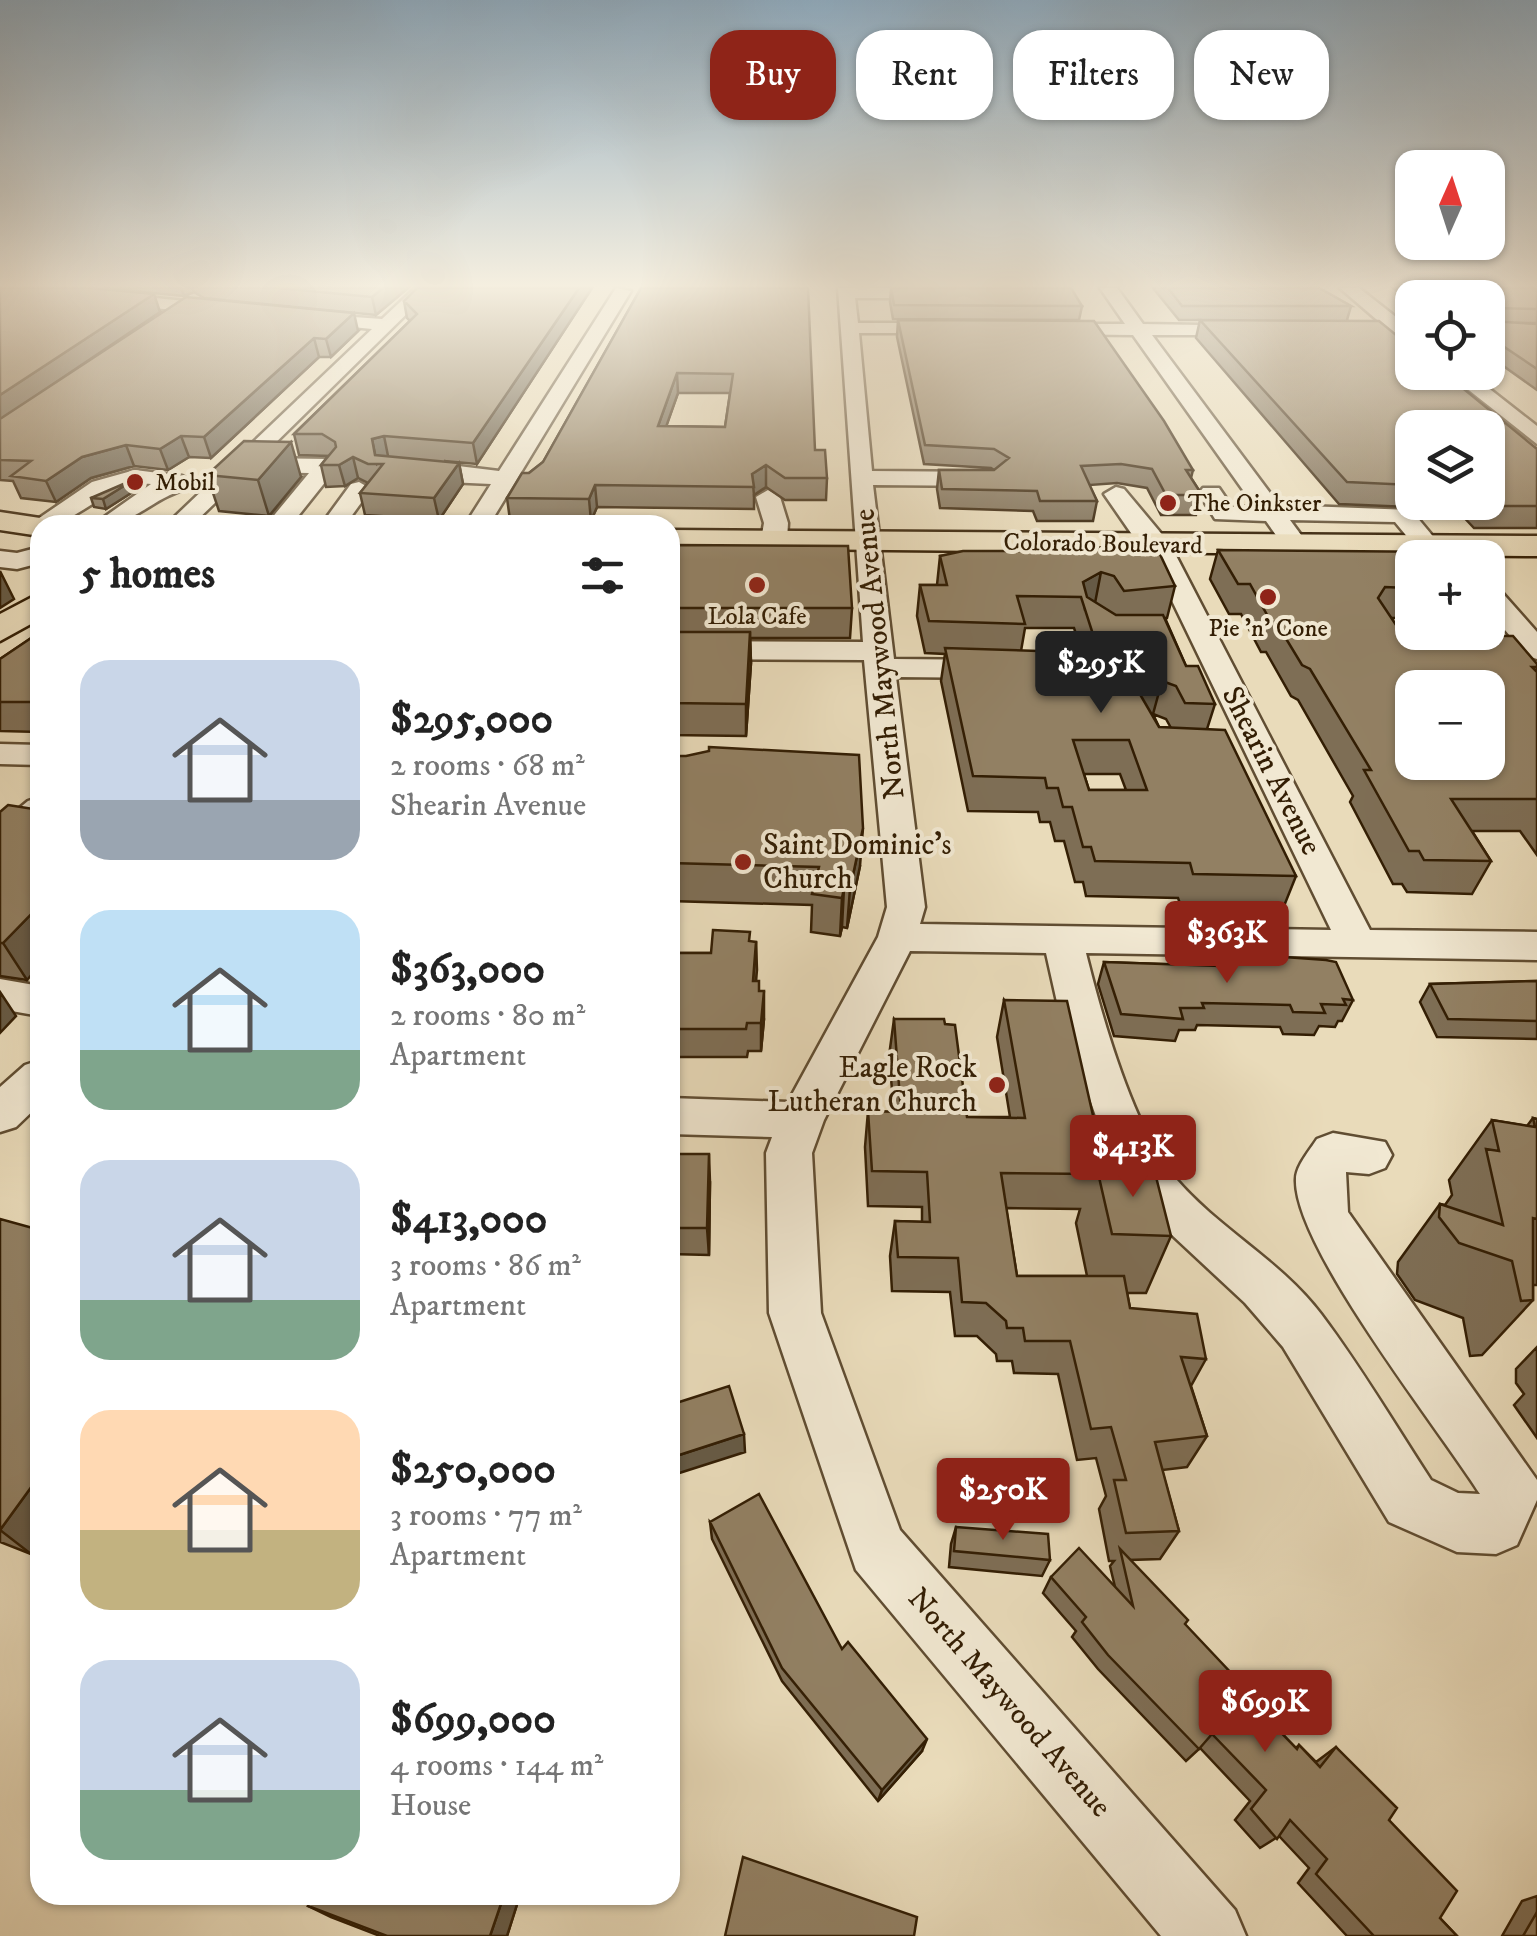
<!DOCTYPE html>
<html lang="en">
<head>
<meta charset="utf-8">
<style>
  :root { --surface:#fff; --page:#f6f6f6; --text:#222; --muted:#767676; --accent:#8f2418 }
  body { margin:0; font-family:"IM FELL DW Pica",serif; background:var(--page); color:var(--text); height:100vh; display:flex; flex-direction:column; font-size:38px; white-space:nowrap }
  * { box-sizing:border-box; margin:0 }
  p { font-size:32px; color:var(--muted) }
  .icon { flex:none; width:55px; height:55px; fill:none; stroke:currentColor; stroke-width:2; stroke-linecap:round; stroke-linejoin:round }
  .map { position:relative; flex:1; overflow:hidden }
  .sheet { position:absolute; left:30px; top:515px; width:650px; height:1390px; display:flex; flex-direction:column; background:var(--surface); border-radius:30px; box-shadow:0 2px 8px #0004 }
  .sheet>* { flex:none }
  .banner { position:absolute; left:710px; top:30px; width:675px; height:90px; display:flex; gap:20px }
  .needle { width:65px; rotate:3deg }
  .fabs { position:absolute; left:1395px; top:150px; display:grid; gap:20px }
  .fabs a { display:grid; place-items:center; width:110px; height:110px; border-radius:20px; background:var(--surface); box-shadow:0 2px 8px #0004; font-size:50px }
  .price { position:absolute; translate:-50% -85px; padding:0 22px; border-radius:10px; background:var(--accent); color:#fff; font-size:32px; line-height:65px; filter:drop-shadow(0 2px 5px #0008) }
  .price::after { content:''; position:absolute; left:50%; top:60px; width:30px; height:22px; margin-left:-15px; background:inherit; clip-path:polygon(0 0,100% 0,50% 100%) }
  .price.on { background:#222; color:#fff }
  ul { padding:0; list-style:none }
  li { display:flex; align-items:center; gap:30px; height:250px; padding:0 50px }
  li span { display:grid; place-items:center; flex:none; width:280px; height:200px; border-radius:30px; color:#555 }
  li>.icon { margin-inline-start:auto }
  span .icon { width:120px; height:120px; fill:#fffc; stroke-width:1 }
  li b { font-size:42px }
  h2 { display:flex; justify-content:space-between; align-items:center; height:120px; padding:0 50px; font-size:42px }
  .chip { padding:0 35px; border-radius:30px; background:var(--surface); box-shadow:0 2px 8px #0004; font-size:35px; line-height:90px }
  .chip.on { background:var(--accent); color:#fff }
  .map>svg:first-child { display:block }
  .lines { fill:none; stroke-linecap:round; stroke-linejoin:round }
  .minor-casing { stroke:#604d32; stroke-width:5 }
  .major-casing { stroke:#331e04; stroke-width:5 }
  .minor { fill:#f1e8d2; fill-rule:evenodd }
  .major { fill:#e9dbba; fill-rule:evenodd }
  .wall { fill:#7e6e55; stroke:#331e04; stroke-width:2.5; fill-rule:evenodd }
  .shaded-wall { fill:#665a45; stroke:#331e04; stroke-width:2.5 }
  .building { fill:#928063; stroke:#331e04; stroke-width:2.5; fill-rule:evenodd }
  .poi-dot { fill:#8f2418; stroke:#f1e8d2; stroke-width:4 }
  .labels { text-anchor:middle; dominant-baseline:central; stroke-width:8; stroke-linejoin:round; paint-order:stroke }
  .far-poi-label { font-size:25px; fill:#331e04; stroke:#f1e8d2; text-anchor:start }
  .far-street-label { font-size:25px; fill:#331e04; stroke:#f1e8d2 }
  .street-label { font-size:30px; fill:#331e04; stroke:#f1e8d2 }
  .poi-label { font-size:30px; fill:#331e04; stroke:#f1e8d2; text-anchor:start }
</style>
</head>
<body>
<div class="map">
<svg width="1537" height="1936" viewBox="0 0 1537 1936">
  <rect width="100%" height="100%" fill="#e9dbba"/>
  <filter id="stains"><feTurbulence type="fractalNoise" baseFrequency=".002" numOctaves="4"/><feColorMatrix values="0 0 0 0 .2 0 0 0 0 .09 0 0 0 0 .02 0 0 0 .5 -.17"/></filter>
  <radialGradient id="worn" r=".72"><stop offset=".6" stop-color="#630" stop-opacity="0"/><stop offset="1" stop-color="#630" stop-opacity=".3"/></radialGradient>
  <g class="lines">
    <!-- minor casing -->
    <g class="minor-casing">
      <path id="minor" d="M0,288H56L225,305L234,310L225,315L0,293Z
        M415,288H433L260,458L327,459L338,466L291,525H266L309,473L247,472L192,525H166L372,329L303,322L297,321V313L382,319Z
        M616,288L631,291L489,525H465L491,484L448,482L435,475L401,472V462L409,460L499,471Z
        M838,288H957L940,298H855L858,323H949L958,328L949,333H859L872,471L991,472L1003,479L991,486L873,485L894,659L998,660L1013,669L998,678L896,677L925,907L920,924L1331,930L1148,551L1142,549L1104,494L1116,487L1124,489L1170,544L1370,930L1537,932V960L1086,953C1102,1017 1133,1129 1176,1179C1219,1229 1281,1261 1321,1314C1361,1367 1395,1425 1431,1480L1458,1493L1480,1494C1439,1429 1293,1246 1296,1179C1296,1166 1310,1150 1317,1139L1333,1133L1385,1142L1392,1155L1385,1168L1369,1174L1346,1172L1348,1212L1537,1480V1500L1517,1545L1496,1554L1457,1552L1389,1522L1283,1347L1245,1303L1142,1207L1104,1139L1059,1011L1046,953L910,951L824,1120L812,1153L821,1313L900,1530L1235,1910L1246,1936H1161L856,1570L769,1313L766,1153L772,1137L670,1134V1098L788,1102L878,937L887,907L864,660L670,659V641L863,642Z
        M1100,288H1117L1143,324L1260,326L1263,330L1254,335H1152L1279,505L1411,510L1441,546L1437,551H1419L1395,522L1290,520L1324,566L1311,574L1302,572L1266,521L1215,519L1199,493L1203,488H1219L1232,507H1255L1133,335L1047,334L1038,329L1047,324H1125Z
        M1340,288H1359L1406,325H1412V341L1397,335L1331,334V326L1337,325H1383Z
        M1446,372H1468L1537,426V444Z
        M135,470L182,476L194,483L190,488C149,498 139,525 93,525L151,484C106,480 81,525 40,525V534L26,527L92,482Z
        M359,482L371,489L345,525H321L351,484Z
        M768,490L780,497L788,523L787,540L774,548L761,540L764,523L756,497Z
        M40,547V563L17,569L0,567V551L17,553Z
        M1488,586L1498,588L1537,632V659L1527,656L1488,610Z
        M0,744L40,745V765L0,764Z
        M40,797V826L13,850L0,853V824L28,801Z
        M0,979L40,986V1016L0,1009Z
        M40,1060V1104L16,1127L0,1132V1087L25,1065Z"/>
    </g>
    <!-- major casing -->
    <g class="major-casing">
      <path id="major" d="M0,512L40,518L54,525H40V536L0,530Z
        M670,530L1537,536V556L670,548Z
        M40,593V619L0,641V614Z"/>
    </g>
    <!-- minor -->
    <use href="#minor" class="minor"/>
    <!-- major -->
    <use href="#major" class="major"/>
  </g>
  <!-- wall -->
  <path class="wall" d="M0,288L160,312L64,377L358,331L331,357H319L211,458L189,457L168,470L134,466L91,478L56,502L21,498L13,481L0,480Z
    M102,288H408L376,315L204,298L194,292L184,296Z
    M417,288H592L477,464L444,461L459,463L463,484L439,520L365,515L360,493L368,483L358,478L345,486L326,487L321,465L328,456L299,455L294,434L410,321L407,318L404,301Z
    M641,288L815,450L827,478L826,500H785L766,487L754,495V509L597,507L591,521L510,520L507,498L529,473L543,462ZM678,393H730L725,427L666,426Z
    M891,288L1082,306L1079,320L893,319L890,302Z
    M1153,288H1319L1351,306L1347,320L1537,449V528H1474L1456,509L1339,504L1196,338L1200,320H1179ZM1412,428L1488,502H1412Z
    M1393,288H1537V323H1515L1537,324V390L1488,355V298H1412V302Z
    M898,320L1193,470L1191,478L1202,495L1196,515H1161L1147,488L1117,483L1089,485L1097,501L1093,521H1037L1033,511L940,508L937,489L939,470H994L991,468L924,464L897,337Z
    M207,475L301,477L269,516L219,511Z
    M139,488L106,509L94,507L91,498Z
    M670,545L852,608L850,638H750L751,663L746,736L670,735Z
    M1021,547L1175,586L1167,618H1165L1186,666L1215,704L1207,729L1296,876L1282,911L1182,909L1178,898L1086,896L1083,882H1075L1064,841H1055L1050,822H1040L1038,812L968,811L941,681L945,654L925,653L917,616L920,585H937L940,556L1020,551ZM1025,628H1074L1082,652L1021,651ZM1153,714L1166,719L1171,728L1159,727ZM1084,774H1120L1126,790H1089Z
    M1218,550L1412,558V632H1486L1484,636L1537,664V855L1520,831H1472L1491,861L1472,894L1407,892L1402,884H1393L1350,802L1353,796L1298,700L1291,696L1266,652H1261L1241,614H1229L1210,579ZM1391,618H1396L1406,633L1400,631Z
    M1488,601L1496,611L1488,629Z
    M40,632V732L0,731V659Z
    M670,756L860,866L847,928L842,927L840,936L811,932L812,905L670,901Z
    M0,812L27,980L0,976Z
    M750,942H756V981L764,1019L761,1051H748L747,1057H670V953H711Z
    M1254,955L1353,1000L1342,1021H1338L1335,1027L1319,1026L1314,1035L1283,1034L1280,1027L1197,1025L1195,1030H1179L1175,1041L1114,1036L1098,984L1104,962L1221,966L1251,964Z
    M1537,981V1039L1437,1037L1420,1002L1430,984Z
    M1004,1000L1104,1164L1171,1236L1146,1293H1127L1130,1308L1206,1359L1191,1386L1207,1436L1187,1467L1162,1470L1179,1531L1160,1559L1130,1560L1229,1679L1296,1748L1299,1745L1316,1762L1336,1747L1389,1820L1440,1918L1457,1936H1347L1298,1883L1309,1868L1279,1836L1260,1848L1235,1820L1250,1801L1200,1748L1186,1761L1098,1669L1072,1637L1076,1631L1043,1593L1051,1577L1115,1587L1110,1566L1114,1561H1109L1099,1509L1106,1496L1096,1458L1077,1460L1058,1374L1014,1373L1012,1361H997L996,1354L977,1336H955L950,1292L892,1291L890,1256L895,1221L922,1222V1207L868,1206L865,1147L868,1111L894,1112L889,1056L894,1019L967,1117H1010L997,1037ZM1006,1208L1080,1209L1076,1223L1087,1276H1017Z
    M1533,1118L1537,1119V1285H1533V1300L1482,1355L1470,1356L1463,1318L1415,1300L1397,1274L1398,1262L1440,1204L1445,1205L1452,1195L1449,1180L1492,1120L1527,1126Z
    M670,1154L710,1182L709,1255L670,1254Z
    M0,1219L31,1554L0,1542Z
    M1537,1347V1438L1514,1405L1524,1394L1516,1383V1369Z
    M710,1522L922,1751L878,1801L782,1681L712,1539Z
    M956,1527L1050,1560L1042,1576L949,1567L951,1544Z
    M313,1895H520L507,1936H380L331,1917L308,1906Z
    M1537,1896V1936H1502L1522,1901Z"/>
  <!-- shaded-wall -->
  <path class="shaded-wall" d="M181,288H192L194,292L184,296Z
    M383,288H408L376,315L372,297Z
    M579,288H592L477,464L473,443Z
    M154,294L160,312L0,420V395Z
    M354,313L358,331L331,357L326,339Z
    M314,338L319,357L211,458L204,437Z
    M677,373L678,393L659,447L658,426Z
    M181,436L189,457L168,470L160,449Z
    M384,436L388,456L377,464L372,439Z
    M291,442L301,477L269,516L258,480Z
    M126,445L134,466L91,478L56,502L46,481L82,457Z
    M353,457L358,478L345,486L339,465Z
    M459,463L463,484L439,520L434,498Z
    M766,465V487L754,495L752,474Z
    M135,479L139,488L106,509L103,499Z
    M595,485L597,507L591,521L589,499Z
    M0,571L14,599L0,608Z
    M1101,572L1095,603L1085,609L1083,582Z
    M750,632L751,663L746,736V704Z
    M1162,681L1153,714L1133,730L1141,696Z
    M40,694V715L33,702Z
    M863,828L860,866L847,928L850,889Z
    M844,888L842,927L840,936L842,898Z
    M40,905V965L27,980L3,943Z
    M756,942L757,970L753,1009V981Z
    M764,991V1019L761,1051V1023Z
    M0,992L16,1016L0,1033Z
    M709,1154L710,1182L709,1255L707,1228Z
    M744,1434L745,1452L670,1476V1458Z
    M40,1475V1542L31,1554L0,1530Z
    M927,1739L922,1751L878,1801L882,1790Z
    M504,1895H520L507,1936H490Z"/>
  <!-- building -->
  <path class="building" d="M0,288H91L154,294L0,395Z
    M278,288H383L372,297Z
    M417,288H579L473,443L384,436L372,439L375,455L459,463L434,498L360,493L383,464H368L353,457L339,465H321L336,447L335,442L322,434H294L417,314L404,301Z
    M641,288H808L815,450H825L827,478H785L766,465L752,474L754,487L595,485L589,499L507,498L522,473H529L543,462ZM677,373L733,374L725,427L658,426Z
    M891,288H1071L1082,306L894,305Z
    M1168,288H1319L1351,306H1182Z
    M1418,288H1537V309L1494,308L1490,321L1537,324V369L1488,336V298H1431Z
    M186,297L354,313L326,339L314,338L204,437L181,436L160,449L126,445L82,457L46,481L11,476L31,461L0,460V419Z
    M898,320L1094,321L1164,421L1193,470H1186L1202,495H1166L1152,469L1121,464L1081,466L1097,501H1040L1037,491L942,489L939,470H994L1009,458L994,449L925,445Z
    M1200,320L1379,321L1412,348V372H1443L1537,449V506H1483L1480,502H1488V428H1412V485L1347,482Z
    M244,441L291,442L258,480L207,475Z
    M135,479L103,499L91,498Z
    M670,545L848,546L852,608H670Z
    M1021,547L1157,548L1175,586L1124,591L1114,576L1101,572L1083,582L1087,597L1116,615H1163L1186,666H1198L1215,704L1185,703L1176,686L1162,681L1141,696L1159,727L1225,730L1296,876L1193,874L1190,863L1095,861L1091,847H1083L1072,807H1063L1058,788H1047L1045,778L973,776L945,648L1099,653L1081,597L1017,596L1025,624L929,621L920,585H947L940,556L963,551H1022ZM1073,740H1129L1147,790H1089Z
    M1218,550L1451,552L1456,558H1412V594L1408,588L1385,587L1378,598L1400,631L1413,635L1513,636L1537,664V667H1532L1537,672V799H1451L1491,861L1424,860L1419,851H1409L1364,770H1371L1310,669L1302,665L1276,622H1271L1250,584H1238ZM1412,688H1488V762H1412Z
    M1488,601L1496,611H1488Z
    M40,632V694L33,702H0V659Z
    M670,632H750L746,704L670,703Z
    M709,747L859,755L863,828L850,889L844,888L842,898L812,894L819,867L670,863V756H686L709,751Z
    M8,805L40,810V905L3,943H0V812Z
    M713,930L750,932L749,941L756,942L753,981H759V991H764L761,1023H747L746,1029H670V953H711Z
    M1254,955L1326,960L1336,962L1353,1000L1343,999L1346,1005L1321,1004L1325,1013L1293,1012L1290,1005L1202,1003L1204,1008H1180L1183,1019L1121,1014L1104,962L1221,966L1258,963Z
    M1537,981V1021L1448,1019L1430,984Z
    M1004,1000L1067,1001L1104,1164H1096L1092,1174L1001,1173L1017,1276H1124L1130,1308L1197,1314L1206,1359L1181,1357L1207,1436L1155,1442L1179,1531L1126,1533L1114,1480H1126L1111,1427L1091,1429L1070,1341H1025L1023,1328H1007L1006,1321L986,1303L962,1302L958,1258L898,1257L895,1221L930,1222L927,1172L872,1171L868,1111L901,1112L894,1019H944L945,1024L955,1025L967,1117L1025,1118Z
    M1533,1118L1537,1119V1219L1533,1218V1300L1521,1301L1512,1261L1459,1243L1439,1217L1440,1204L1503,1225L1486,1149L1499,1151L1492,1120L1535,1127Z
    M670,1154H709L707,1228H670Z
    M1096,1164L1153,1165L1171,1236L1112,1234Z
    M0,1219L40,1230V1475L0,1530Z
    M729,1386L744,1434L670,1458V1405Z
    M759,1494L842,1649L848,1642L927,1739L882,1790L782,1668L710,1522Z
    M956,1527L1048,1534L1050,1560L954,1551Z
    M1079,1548L1133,1606L1120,1549L1188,1620L1185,1624L1233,1675L1229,1679L1297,1749L1299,1745L1320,1767L1336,1747L1397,1808L1389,1820L1457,1891L1440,1918L1457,1936H1374L1316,1874L1327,1859L1290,1820L1277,1839L1251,1809L1266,1790L1212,1734L1199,1749L1108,1655L1082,1622L1086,1617L1051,1577Z
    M743,1857L917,1917L914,1936H725Z
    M313,1895H504L490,1936H387L308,1906Z
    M1537,1912V1936H1523Z"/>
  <!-- sky -->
  <linearGradient id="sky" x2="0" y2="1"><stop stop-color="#8faabd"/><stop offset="0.51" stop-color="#f5efe0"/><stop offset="1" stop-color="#f5efe0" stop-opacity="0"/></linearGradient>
  <rect width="1537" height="560" fill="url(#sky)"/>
  <!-- markers -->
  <g class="poi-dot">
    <circle cx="135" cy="482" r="10"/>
    <circle cx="1168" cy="503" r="10"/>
    <circle cx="757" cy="585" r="10"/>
    <circle cx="1268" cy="597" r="10"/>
    <circle cx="743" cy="862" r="10"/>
    <circle cx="997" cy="1085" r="10"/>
  </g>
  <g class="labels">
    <!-- far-poi labels -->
    <g class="far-poi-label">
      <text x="155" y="482">Mobil</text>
      <text x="1188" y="503">The Oinkster</text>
      <text x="757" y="616" text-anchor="middle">Lola Cafe</text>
      <text x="1268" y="628" text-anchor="middle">Pie 'n' Cone</text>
    </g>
    <!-- far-street labels -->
    <g class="far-street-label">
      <text transform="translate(1103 544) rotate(1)">Colorado Boulevard</text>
    </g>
    <!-- street labels -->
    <g class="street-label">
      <text transform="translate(880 654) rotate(-96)">North Maywood Avenue</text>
      <text transform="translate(1271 771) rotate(63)">Shearin Avenue</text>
      <text transform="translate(1009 1703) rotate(49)">North Maywood Avenue</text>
    </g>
    <!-- poi labels -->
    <g class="poi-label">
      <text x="763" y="845">Saint Dominic's<tspan x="763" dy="34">Church</tspan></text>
      <text x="977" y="1068" text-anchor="end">Eagle Rock<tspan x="977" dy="34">Lutheran Church</tspan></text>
    </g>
  </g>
  <rect width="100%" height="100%" filter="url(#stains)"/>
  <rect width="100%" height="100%" fill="url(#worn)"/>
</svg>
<div class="fabs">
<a><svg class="needle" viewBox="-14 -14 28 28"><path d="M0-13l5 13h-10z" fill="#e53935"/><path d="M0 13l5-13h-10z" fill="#767676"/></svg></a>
<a><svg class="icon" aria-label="locate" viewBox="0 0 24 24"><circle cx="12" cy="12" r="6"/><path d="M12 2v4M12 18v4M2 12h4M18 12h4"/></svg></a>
<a><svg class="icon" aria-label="layers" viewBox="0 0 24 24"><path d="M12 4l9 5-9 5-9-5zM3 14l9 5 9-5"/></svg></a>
<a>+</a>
<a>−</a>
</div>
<b class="price on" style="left:1101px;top:716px">$295K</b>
<b class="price" style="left:1227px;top:986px">$363K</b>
<b class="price" style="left:1133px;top:1200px">$413K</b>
<b class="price" style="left:1003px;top:1543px">$250K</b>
<b class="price" style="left:1265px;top:1755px">$699K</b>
<div class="banner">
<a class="chip on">Buy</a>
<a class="chip">Rent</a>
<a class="chip">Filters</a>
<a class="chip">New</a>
</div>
<section class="sheet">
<h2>5 homes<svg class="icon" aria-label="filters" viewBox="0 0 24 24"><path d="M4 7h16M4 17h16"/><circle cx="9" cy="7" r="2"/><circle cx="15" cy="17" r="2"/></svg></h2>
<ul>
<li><span style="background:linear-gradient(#c9d6e8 70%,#9aa5b1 0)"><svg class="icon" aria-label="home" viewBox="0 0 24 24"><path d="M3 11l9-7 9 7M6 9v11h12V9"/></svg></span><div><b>$295,000</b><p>2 rooms · 68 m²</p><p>Shearin Avenue</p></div></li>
<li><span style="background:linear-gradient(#bfe0f5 70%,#7fa58c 0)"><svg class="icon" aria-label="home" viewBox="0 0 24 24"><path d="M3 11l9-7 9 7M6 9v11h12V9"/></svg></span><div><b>$363,000</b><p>2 rooms · 80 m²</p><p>Apartment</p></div></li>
<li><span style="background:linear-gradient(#c9d6e8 70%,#7fa58c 0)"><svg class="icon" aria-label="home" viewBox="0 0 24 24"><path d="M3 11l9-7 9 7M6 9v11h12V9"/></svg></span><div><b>$413,000</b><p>3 rooms · 86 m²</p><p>Apartment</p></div></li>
<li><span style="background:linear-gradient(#ffd9b3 60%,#c2b280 0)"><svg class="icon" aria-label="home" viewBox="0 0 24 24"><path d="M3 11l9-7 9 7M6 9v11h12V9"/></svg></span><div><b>$250,000</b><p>3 rooms · 77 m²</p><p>Apartment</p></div></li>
<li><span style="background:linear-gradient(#c9d6e8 65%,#7fa58c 0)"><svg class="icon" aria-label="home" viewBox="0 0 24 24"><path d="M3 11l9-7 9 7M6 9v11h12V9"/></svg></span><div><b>$699,000</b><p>4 rooms · 144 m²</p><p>House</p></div></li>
</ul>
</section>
</div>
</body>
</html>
